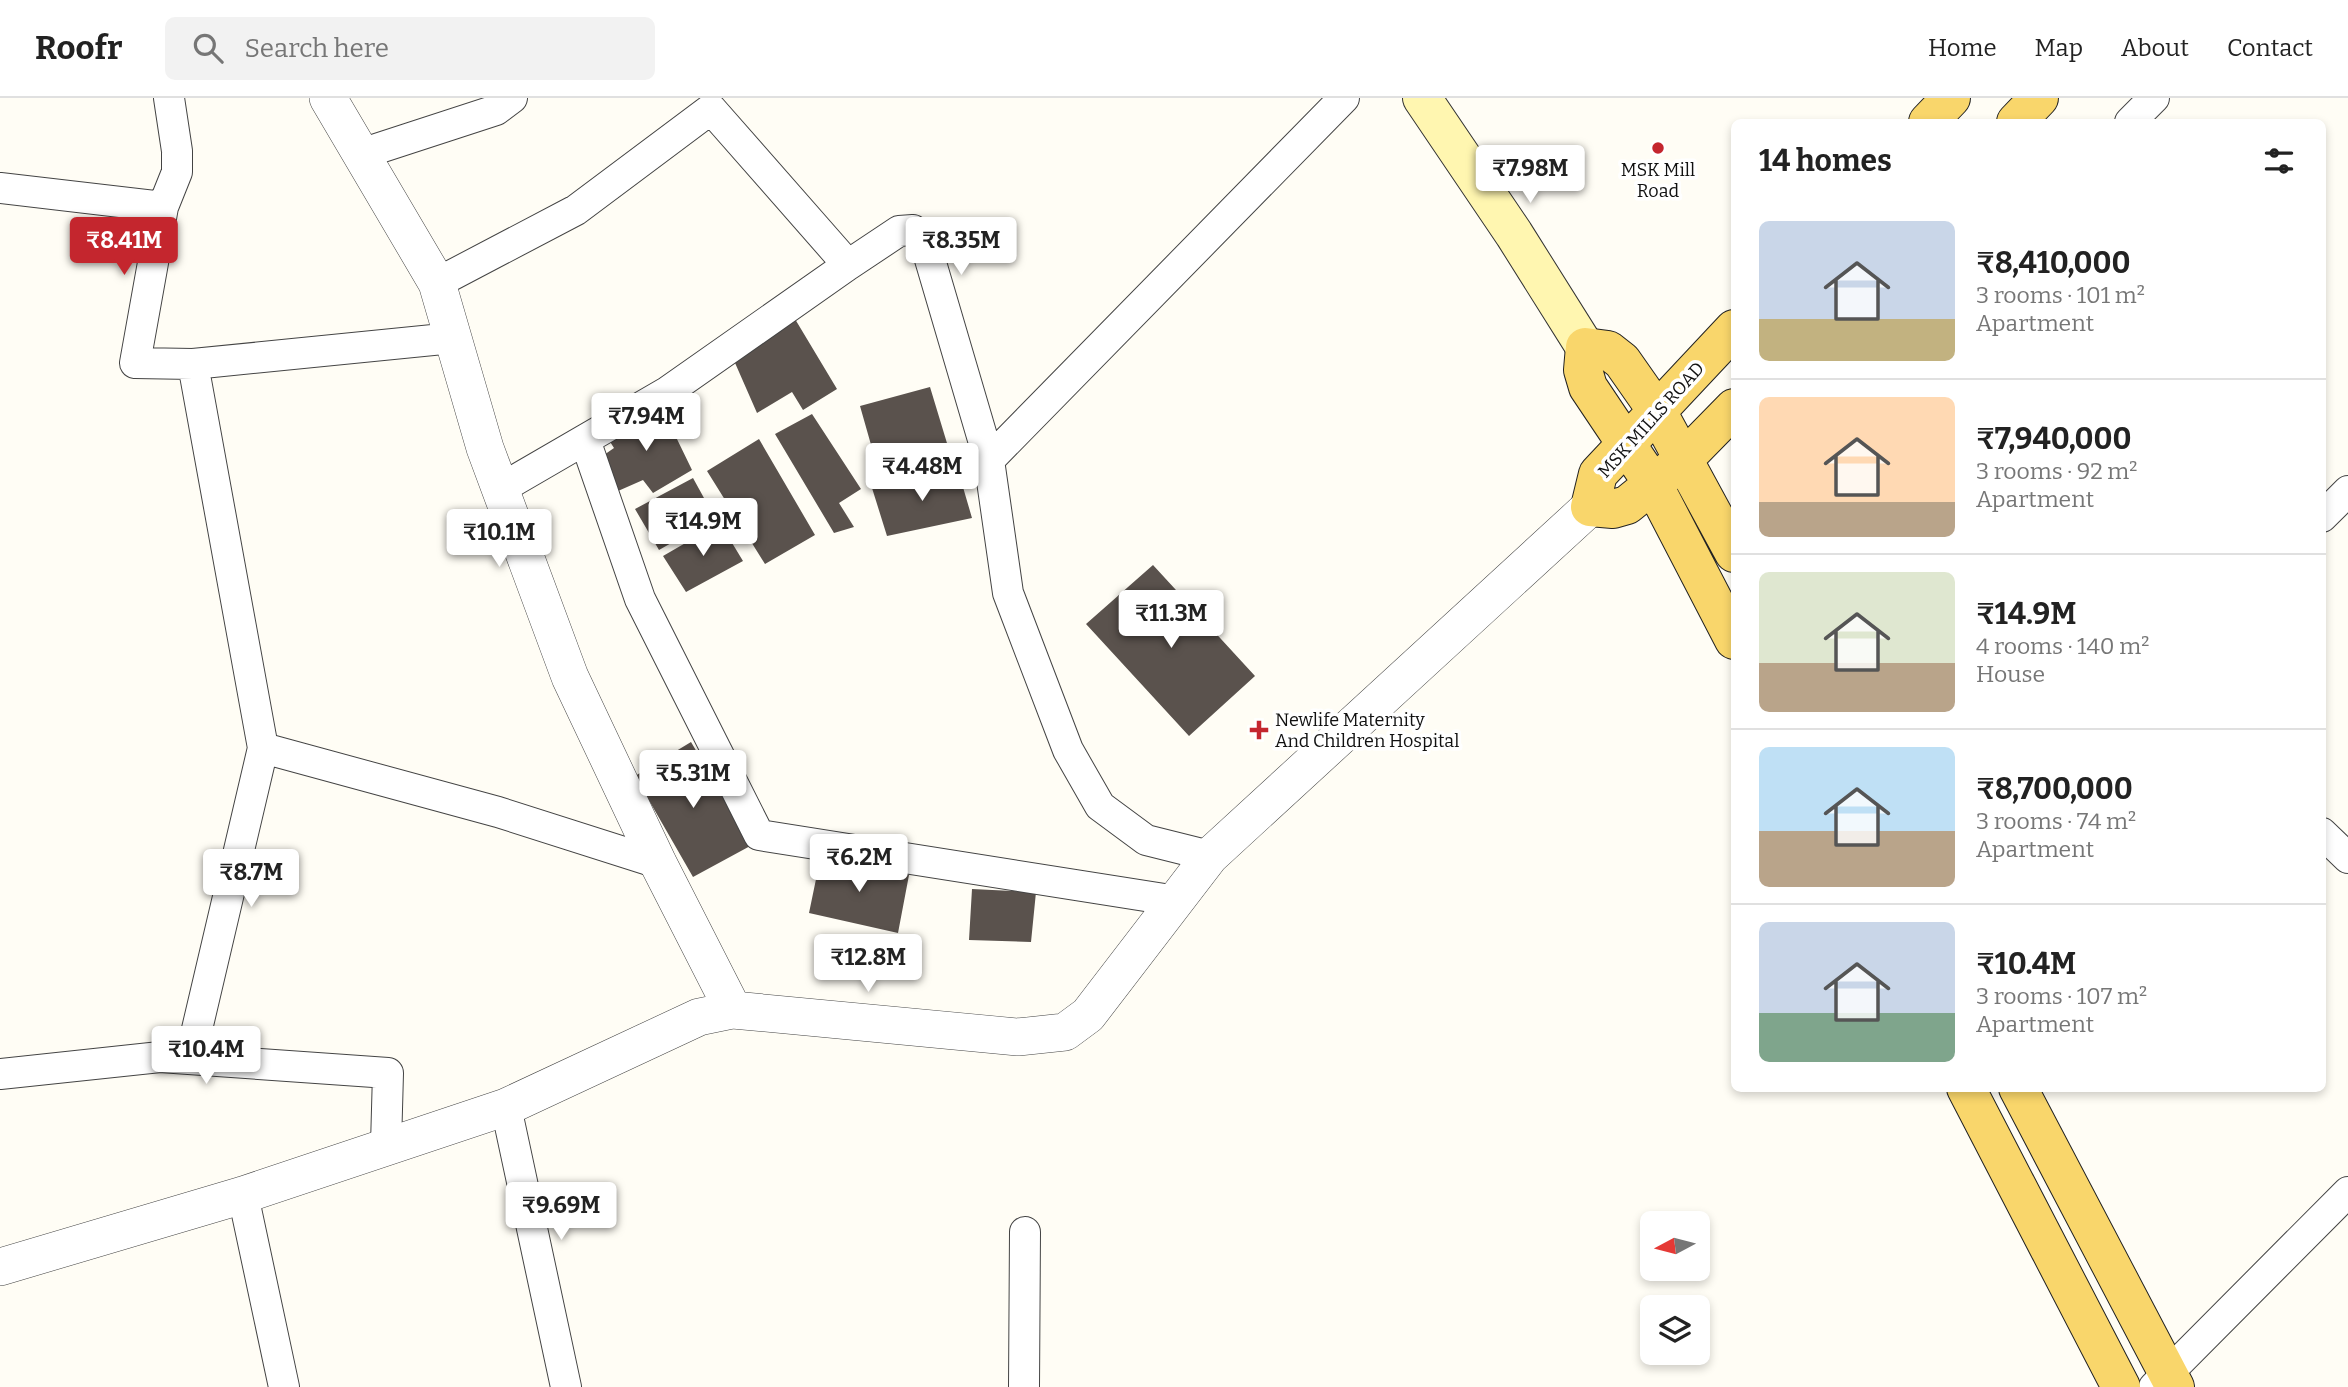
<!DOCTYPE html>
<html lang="en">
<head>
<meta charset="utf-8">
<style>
  :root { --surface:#fff; --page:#f2f2f2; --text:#222; --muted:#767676; --line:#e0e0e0; --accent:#c4262e }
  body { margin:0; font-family:Bitter,serif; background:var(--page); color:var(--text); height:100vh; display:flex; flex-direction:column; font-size:26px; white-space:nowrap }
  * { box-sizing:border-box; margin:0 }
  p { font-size:23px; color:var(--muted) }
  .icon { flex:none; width:38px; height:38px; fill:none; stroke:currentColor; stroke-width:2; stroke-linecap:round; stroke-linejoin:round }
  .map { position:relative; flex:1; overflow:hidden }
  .drawer { position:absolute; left:1731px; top:21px; width:595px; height:973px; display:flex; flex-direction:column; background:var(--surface); border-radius:10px; box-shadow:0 4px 10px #0003 }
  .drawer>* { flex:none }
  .needle { width:46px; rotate:263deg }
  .buttons { position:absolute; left:1640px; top:1113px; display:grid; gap:14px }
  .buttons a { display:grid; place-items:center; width:70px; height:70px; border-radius:10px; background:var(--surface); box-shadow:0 4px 10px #0003; font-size:35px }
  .price { position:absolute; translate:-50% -60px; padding:0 16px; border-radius:7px; background:#fff; color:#222; font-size:23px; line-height:46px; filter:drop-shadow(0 2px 4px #0008) }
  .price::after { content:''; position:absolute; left:50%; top:42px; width:21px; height:16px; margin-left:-10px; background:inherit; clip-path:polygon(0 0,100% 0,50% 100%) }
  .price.active { background:var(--accent); color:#fff }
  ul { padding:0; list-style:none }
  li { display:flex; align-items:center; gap:21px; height:175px; padding:0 28px }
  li+li { border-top:2px solid var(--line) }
  li span { display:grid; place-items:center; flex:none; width:196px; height:140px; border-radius:10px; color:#555 }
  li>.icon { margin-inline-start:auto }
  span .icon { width:84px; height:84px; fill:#fffc; stroke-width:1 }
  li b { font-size:30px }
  h2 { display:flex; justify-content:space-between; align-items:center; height:84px; padding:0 28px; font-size:30px }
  header { display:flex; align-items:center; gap:42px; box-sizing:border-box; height:98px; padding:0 35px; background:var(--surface); border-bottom:2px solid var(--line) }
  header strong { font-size:33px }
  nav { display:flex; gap:38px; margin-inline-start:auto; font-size:24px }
  .search { width:490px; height:63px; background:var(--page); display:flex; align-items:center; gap:18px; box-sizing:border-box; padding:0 24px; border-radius:10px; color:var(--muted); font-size:26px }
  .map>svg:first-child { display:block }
  .building { fill:#5a524d }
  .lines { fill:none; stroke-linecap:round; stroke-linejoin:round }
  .minor-casing { stroke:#444; stroke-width:32 }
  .tertiary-casing { stroke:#444; stroke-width:38 }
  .secondary-casing { stroke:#333; stroke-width:40 }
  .primary-casing { stroke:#222; stroke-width:40 }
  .minor { stroke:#fff; stroke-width:30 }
  .tertiary { stroke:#fff; stroke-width:37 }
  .secondary { stroke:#fff6b0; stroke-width:38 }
  .primary { stroke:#f9d66b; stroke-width:38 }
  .poi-dot { fill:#c4262e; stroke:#fff; stroke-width:2.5 }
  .labels { text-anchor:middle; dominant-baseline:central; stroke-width:7; stroke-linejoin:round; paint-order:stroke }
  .poi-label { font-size:18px; fill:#111; stroke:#fff }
  .street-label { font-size:18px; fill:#111; stroke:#fff }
</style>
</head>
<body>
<header>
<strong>Roofr</strong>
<div class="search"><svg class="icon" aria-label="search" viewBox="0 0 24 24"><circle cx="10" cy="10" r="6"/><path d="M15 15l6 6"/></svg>Search here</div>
<nav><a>Home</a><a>Map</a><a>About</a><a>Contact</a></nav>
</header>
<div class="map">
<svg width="2348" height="1289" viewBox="0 0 2348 1289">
  <rect width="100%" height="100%" fill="#fffdf5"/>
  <!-- building -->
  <path class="building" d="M795,221L837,291L803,312L792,294L757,315L732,258Z
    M930,289L953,365L881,382L860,308Z
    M660,306L692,372L653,395L643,382L618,393L601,359L614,350L607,339Z
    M812,316L861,391L839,405L854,429L834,435L775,336Z
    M759,341L815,437L765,466L707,373Z
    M958,372L972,420L887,438L872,390Z
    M693,380L715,420L659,452L635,411Z
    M720,425L743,463L686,494L663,458Z
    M1153,467L1255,578L1189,638L1086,526Z
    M691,644L752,747L693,779L635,678Z
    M821,757L909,777L898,835L809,815Z
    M972,791L1036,794L1031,844L969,842Z"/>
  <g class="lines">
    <!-- minor casing -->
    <g class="minor-casing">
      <path id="minor" d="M2130,24L2154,0
        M361,56L496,12L512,0
        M0,90L163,109L135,265L193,266
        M163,109L177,74V53L169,0
        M848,167L899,133L913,132L924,141L989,362
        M437,185L576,112L711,11L848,167L667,294L500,391
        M453,240L193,266L263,650L498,714L658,765
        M585,342L640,501L759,737L1177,803
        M2322,419L2348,393
        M2322,735L2348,760
        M1210,758L1146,742L1100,708L1068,652L1008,495L989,362L1344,0
        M190,961L263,650
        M0,976L160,959L388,975L386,1047
        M506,1009L566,1289
        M243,1097L284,1289
        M1024,1289L1025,1134
        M2154,1289L2348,1094"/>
    </g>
    <!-- tertiary casing -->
    <g class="tertiary-casing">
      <path id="tertiary" d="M328,0L437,185L485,350L570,579L658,765L733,912
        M0,1169L243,1097L506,1009L699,919L733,912L1018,939L1065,934L1088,917L1210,758L1590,409"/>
    </g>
    <!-- secondary casing -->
    <g class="secondary-casing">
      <path id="secondary" d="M1422,0L1514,136L1585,249"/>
    </g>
    <!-- primary casing -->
    <g class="primary-casing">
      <path id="primary" d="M1928,24L1951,0
        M2016,24L2039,0
        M1734,231L1598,376L1590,409L1613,411L1627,407L1684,361L1734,310
        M1734,455L1657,313L1622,263L1608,252L1585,249L1583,272L1588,289L1653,386L1734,542
        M1966,990L2121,1289
        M2018,990L2175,1289"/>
    </g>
    <!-- minor -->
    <use href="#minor" class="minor"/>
    <!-- tertiary -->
    <use href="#tertiary" class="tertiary"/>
    <!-- secondary -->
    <use href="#secondary" class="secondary"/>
    <!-- primary -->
    <use href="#primary" class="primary"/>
  </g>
  <!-- markers -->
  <g class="poi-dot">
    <circle cx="1658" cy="50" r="7"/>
    <path d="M1255.5 621.5h7v7h7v7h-7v7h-7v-7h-7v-7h7z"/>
  </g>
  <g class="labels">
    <!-- poi labels -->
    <g class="poi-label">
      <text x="1658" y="72">MSK Mill<tspan x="1658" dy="21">Road</tspan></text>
      <text x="1275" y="622" text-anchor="start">Newlife Maternity<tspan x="1275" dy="21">And Children Hospital</tspan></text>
    </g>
    <!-- street labels -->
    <g class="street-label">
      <text transform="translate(1651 322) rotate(-48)">MSK MILLS ROAD</text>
    </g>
  </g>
</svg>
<div class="buttons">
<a><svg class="needle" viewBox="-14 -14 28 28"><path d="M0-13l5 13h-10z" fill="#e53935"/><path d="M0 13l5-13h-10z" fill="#767676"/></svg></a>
<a><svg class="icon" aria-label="layers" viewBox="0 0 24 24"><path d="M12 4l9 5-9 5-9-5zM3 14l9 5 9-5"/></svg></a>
</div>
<b class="price" style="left:1530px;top:107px">₹7.98M</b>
<b class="price active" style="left:124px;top:179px">₹8.41M</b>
<b class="price" style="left:961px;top:179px">₹8.35M</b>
<b class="price" style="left:646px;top:355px">₹7.94M</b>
<b class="price" style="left:922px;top:405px">₹4.48M</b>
<b class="price" style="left:703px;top:460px">₹14.9M</b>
<b class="price" style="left:499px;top:471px">₹10.1M</b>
<b class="price" style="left:1171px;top:552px">₹11.3M</b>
<b class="price" style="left:693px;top:712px">₹5.31M</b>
<b class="price" style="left:859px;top:796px">₹6.2M</b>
<b class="price" style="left:251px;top:811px">₹8.7M</b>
<b class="price" style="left:868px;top:896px">₹12.8M</b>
<b class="price" style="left:206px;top:988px">₹10.4M</b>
<b class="price" style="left:561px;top:1144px">₹9.69M</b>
<section class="drawer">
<h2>14 homes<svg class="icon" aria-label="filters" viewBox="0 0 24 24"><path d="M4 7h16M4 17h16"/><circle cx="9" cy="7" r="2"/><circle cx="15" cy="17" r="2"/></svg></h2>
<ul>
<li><span style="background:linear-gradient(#c9d6e8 70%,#c2b280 0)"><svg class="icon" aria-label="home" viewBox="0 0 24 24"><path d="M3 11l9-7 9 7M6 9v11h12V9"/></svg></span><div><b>₹8,410,000</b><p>3 rooms · 101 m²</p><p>Apartment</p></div></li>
<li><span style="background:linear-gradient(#ffd9b3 75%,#b9a48a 0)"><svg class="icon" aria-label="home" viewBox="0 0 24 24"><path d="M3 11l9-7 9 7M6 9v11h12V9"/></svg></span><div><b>₹7,940,000</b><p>3 rooms · 92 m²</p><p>Apartment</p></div></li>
<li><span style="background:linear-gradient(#dfe7d0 65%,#b9a48a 0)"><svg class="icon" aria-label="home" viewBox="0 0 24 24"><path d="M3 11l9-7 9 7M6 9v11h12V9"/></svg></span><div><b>₹14.9M</b><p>4 rooms · 140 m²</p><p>House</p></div></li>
<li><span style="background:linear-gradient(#bfe0f5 60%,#b9a48a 0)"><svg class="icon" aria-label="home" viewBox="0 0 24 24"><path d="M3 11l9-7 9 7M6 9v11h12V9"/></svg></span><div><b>₹8,700,000</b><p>3 rooms · 74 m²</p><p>Apartment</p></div></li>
<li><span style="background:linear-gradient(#c9d6e8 65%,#7fa58c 0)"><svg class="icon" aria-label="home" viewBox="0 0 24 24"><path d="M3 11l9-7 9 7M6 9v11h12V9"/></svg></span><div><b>₹10.4M</b><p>3 rooms · 107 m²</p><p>Apartment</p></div></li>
</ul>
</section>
</div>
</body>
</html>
